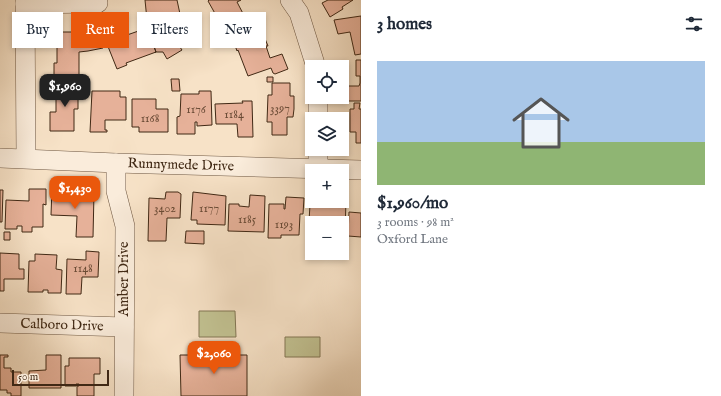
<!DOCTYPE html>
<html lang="en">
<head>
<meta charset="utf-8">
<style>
  :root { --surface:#fff; --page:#f6f6f7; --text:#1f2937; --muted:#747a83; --line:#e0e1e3; --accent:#ea580c }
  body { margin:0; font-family:"IM FELL English",serif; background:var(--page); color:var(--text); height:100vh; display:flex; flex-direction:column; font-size:15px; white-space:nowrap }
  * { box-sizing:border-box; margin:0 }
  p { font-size:13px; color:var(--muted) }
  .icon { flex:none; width:22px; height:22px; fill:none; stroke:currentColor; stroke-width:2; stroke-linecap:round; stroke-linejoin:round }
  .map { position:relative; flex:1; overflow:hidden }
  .drawer { display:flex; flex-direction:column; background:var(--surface); width:360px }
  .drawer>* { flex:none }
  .banner { position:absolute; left:12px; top:12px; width:289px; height:36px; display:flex; gap:8px }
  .buttons { position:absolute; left:305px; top:60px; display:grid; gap:8px }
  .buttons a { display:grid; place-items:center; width:44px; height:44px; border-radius:0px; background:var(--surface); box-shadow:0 2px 6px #0003; font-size:20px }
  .scale { position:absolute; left:12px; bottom:10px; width:97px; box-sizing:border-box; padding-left:4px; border:2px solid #412915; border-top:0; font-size:11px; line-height:14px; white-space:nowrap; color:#412915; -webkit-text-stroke:3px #faecdb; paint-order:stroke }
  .price { position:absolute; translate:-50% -34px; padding:0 9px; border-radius:8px; background:var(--accent); color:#fff; font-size:13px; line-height:26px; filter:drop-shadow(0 1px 2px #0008) }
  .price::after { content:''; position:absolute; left:50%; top:24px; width:12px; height:9px; margin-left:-6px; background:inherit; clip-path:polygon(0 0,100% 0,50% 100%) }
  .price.selected { background:#222; color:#fff }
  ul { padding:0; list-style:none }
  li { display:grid; align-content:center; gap:8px; height:212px; padding:0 16px }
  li+li { border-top:1px solid var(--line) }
  li span { display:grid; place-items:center; height:124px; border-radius:0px; color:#555 }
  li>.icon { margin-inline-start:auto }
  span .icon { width:72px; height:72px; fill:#fffc; stroke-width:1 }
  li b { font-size:17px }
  h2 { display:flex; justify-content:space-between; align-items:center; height:48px; padding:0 16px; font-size:17px }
  .pill { padding:0 14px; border-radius:0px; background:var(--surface); box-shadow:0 2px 6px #0003; font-size:14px; line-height:36px }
  .pill.selected { background:var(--accent); color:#fff }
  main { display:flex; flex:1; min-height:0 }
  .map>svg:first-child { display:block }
  .green { fill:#c2c292; stroke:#827654 }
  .building { fill:#e6b199; stroke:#412915 }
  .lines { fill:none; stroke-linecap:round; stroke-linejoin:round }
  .minor-casing { stroke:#6e5742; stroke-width:20 }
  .minor { stroke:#faecdb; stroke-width:19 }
  .labels { text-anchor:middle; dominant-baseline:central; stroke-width:4; stroke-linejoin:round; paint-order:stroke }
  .number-label { font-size:12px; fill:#6a4b36 }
  .street-label { font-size:14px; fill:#412915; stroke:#faecdb }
</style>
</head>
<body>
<main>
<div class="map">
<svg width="361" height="396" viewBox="0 0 361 396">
  <rect width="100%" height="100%" fill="#f7e2c7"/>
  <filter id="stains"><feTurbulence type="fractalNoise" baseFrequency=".005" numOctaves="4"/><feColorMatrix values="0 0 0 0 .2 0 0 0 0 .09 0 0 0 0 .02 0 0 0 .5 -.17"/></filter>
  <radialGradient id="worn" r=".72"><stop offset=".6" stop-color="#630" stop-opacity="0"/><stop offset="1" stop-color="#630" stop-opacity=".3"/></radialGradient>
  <!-- green -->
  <path class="green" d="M199,311H235L236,337H199Z
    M285,337H320V357H285Z"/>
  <!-- building -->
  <path class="building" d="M145,0H177L180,14L147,20Z
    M209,0H241L237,2L249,25L224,39L217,28L222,26L208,1Z
    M328,0H353L342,7L343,9L330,17L322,3Z
    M361,16V54L355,55L350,32L338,34L334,20Z
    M147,28L156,52L126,63L127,65L117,69L105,39L126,32L127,35Z
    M261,29L268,46H266L270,58L282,54L288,69L275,74L273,73L271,68L248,76L238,50L237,51L233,40Z
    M57,32H79V36L99,33L103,48L88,51L79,52V75H54V63H57Z
    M170,33L182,50L167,59L163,52H155H156L151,38L160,39Z
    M356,60H361V101H347L346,86H359L360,83V76H356Z
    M267,77H273V82H267Z
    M171,79H179L180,91H172Z
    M59,80H74V95H78V109H74V131H50V112H56V90H59Z
    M272,83H290V96H294V109L293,117H287V135H272V122H267L268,95H272Z
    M92,91H120V97H126V120H105V130H107V132H90Z
    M199,91H211L212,125L197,126V122H195V134H177V117L180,116L181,94H199Z
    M132,99H156V109H168V132H139V127H132Z
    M242,101H252L253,137H238L237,124H216L215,104L243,103Z
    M354,103H360L359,109H361V143H356V132H350V109H354Z
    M52,188H65L64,194L94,193L93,237H76L77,216L51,215Z
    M29,189H46V205L43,204V227H32V232H22V226H17V229H5L6,200L29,201Z
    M0,190H3L2,222H0Z
    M166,192H178L181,194L180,218H167L166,241H148L149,198L165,199Z
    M193,192L226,196L225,225L197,224V220H191Z
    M250,195L265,196L264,232L228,231L229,204H239V206L249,207Z
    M286,197L304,198L303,214H300L299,235H281V238H268L269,204H284V209H285Z
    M342,199H346L345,235H342V223L309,221L310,205L326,206V201H342Z
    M349,212L361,213V237L348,236Z
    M186,231H204V244L185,243Z
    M4,232H10V240H4Z
    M86,251L99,252L98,277H82L81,294H66L67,259L86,260Z
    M0,253L19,254V269H24V279H4V291H0Z
    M35,254L57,255L56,269L62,270L61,293H48V290H43V292H28L29,261H35Z
    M0,355H8V357H4V368H11V372H21V396H11V393H7V390H0Z
    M46,355H61V388H29V371L46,370Z
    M180,355H247V396H181Z
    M69,358H100V374H94V396H77V386H79V384H76V386H65V366H69Z"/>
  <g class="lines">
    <!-- minor casing -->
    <g class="minor-casing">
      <g id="minor">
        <path d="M25,0L26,158"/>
        <path d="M290,0L299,13L316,67"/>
        <path d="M25,4L98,3"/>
        <path d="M318,119V97"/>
        <path id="s1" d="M0,158L116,163L361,170"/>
        <path d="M116,163V191L125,226L124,396"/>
        <path d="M318,168V149"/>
        <path id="s2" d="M0,323L124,327"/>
      </g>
    </g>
    <!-- minor -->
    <use href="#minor" class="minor"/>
  </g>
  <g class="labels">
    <!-- number labels -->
    <g class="number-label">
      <text x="280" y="108">3397</text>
      <text x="196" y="109">1176</text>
      <text x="234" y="114">1184</text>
      <text x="150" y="118">1168</text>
      <text x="165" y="208">3402</text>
      <text x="209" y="208">1177</text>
      <text x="247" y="219">1185</text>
      <text x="284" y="224">1193</text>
      <text x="83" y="268">1148</text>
    </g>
    <!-- street labels -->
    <g class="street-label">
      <text stroke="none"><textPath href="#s1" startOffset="181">Runnymede Drive</textPath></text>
      <text transform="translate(124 279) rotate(-90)">Amber Drive</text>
      <text stroke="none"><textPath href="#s2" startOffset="62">Calboro Drive</textPath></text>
    </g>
  </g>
  <rect width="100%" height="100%" filter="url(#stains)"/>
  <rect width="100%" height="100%" fill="url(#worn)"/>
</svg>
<div class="buttons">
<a><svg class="icon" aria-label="locate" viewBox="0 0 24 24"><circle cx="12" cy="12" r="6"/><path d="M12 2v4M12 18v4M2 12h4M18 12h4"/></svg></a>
<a><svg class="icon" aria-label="layers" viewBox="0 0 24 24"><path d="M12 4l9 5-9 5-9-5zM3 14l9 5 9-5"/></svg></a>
<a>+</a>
<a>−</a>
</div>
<div class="scale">50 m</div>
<b class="price selected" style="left:65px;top:108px">$1,960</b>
<b class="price" style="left:75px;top:210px">$1,430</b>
<b class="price" style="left:214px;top:375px">$2,060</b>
<div class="banner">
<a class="pill">Buy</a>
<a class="pill selected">Rent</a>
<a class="pill">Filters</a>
<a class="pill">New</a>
</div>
</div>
<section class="drawer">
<h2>3 homes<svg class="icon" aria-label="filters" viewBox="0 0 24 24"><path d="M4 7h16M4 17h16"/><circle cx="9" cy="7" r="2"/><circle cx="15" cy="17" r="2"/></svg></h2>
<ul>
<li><span style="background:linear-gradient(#a9c7e8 65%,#8fb573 0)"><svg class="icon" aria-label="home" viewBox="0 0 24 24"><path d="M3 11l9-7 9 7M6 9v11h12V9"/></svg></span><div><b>$1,960/mo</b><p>3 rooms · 98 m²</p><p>Oxford Lane</p></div></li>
</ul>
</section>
</main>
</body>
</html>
